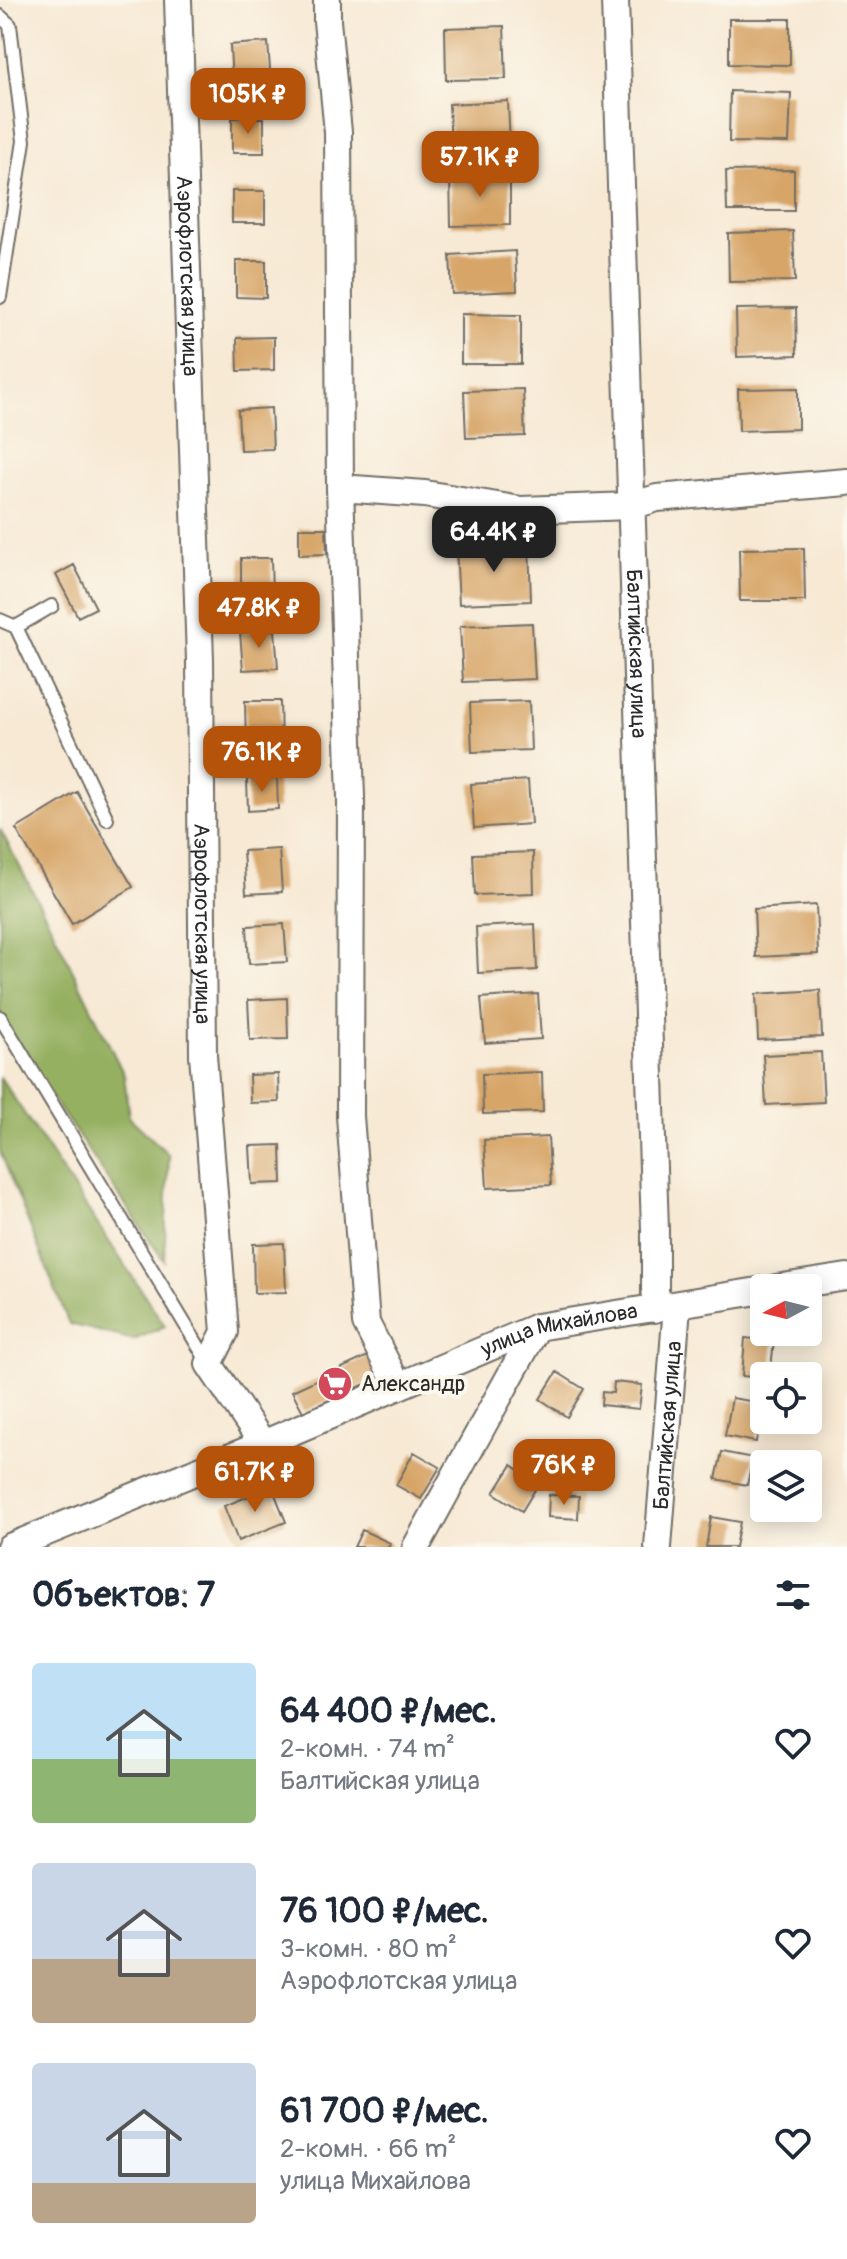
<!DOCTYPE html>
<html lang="ru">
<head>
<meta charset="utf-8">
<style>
  :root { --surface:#fff; --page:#f2f2f3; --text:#1f2937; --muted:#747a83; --accent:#b45309 }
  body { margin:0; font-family:Pangolin,sans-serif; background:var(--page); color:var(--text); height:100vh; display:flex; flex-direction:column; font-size:30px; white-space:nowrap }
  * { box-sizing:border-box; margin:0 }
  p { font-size:26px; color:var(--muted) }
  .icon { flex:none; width:44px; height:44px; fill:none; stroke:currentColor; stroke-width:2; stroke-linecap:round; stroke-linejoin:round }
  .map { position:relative; height:1547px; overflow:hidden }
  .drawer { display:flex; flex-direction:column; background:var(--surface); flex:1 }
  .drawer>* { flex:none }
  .needle { width:52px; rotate:263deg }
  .tools { position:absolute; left:750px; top:1274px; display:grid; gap:16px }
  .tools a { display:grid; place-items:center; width:72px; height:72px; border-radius:8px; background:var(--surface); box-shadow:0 4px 20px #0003; font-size:40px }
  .price { position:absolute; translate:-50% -68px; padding:0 18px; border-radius:16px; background:var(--accent); color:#fff; font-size:26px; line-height:52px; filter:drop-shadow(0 2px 4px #0008) }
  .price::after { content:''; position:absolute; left:50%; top:48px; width:24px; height:18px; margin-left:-12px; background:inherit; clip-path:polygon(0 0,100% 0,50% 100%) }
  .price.on { background:#222; color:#fff }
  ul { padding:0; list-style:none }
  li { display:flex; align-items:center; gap:24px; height:200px; padding:0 32px }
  li span { display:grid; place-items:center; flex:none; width:224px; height:160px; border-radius:8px; color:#555 }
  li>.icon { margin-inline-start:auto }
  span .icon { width:96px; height:96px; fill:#fffc; stroke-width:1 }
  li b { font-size:34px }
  h2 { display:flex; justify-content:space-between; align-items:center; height:96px; padding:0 32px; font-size:34px }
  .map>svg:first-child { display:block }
  .forest { fill:#96b062; stroke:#606e46; stroke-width:2 }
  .building { fill:#d7a568 }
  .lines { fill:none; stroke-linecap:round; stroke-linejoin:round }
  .service-casing { stroke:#726e66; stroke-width:16 }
  .minor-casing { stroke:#726e66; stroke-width:30 }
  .service { stroke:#fff; stroke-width:12 }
  .minor { stroke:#fff; stroke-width:26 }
  .labels { text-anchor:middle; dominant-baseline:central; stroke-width:8; stroke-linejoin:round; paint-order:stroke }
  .street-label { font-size:22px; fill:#2b2b2b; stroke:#fbf7ec }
  .poi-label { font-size:22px; fill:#2b2b2b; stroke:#fbf7ec; text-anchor:start }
</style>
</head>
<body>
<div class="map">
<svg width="847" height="1547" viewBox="0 0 847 1547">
  <rect width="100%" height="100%" fill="#fbf7ec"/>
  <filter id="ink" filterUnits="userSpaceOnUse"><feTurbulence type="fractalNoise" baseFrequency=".0125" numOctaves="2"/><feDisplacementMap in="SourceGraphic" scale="16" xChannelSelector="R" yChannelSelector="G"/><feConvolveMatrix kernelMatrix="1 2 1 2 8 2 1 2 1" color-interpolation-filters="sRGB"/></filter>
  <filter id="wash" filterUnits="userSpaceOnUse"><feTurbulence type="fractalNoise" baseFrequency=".006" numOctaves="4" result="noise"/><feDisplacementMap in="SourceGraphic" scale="32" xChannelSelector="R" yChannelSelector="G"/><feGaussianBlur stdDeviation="1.8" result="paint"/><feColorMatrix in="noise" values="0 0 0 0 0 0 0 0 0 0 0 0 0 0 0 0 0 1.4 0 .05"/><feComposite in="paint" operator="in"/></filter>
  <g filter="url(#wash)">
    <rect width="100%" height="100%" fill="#f7e9d4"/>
    <!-- forest -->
    <path class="forest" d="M0,829L54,932L124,1075L129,1117L169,1155L164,1261L0,1022Z
      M0,1077L165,1326L134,1340L69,1324L0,1151Z"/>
    <g id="blocks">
      <!-- building -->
      <path class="building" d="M729,19H790V65L729,64Z
        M504,26L506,79L446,80L445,28Z
        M268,42L271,83L232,85L230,45Z
        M730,91L791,93L789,143L729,142Z
        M508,101L510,149L451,150L449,104Z
        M232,118H264V153H232Z
        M794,170V211H727L726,171Z
        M510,172V225L451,226L450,173Z
        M232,191H265V223H232Z
        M793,231L795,281L729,282L728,233Z
        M515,251L517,291L452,294L450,255Z
        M236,261H266V298L236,297Z
        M796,308L797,355L737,357L736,309Z
        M461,314L521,315V364H461Z
        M274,337V370L238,371L237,338Z
        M798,388V429L739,431L738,389Z
        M523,389L525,436L466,438L464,391Z
        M271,408L273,449L240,450L238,410Z
        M299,528H326L327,554L299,555Z
        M529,543L531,601L459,604L456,547Z
        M804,548L805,601H740L739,549Z
        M241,558H271L272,596L241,597Z
        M74,565L96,608L78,617L56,575Z
        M532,623L535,679L463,682L460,626Z
        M275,630L278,668L243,670L240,632Z
        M245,701H280L281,744H246Z
        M529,701L531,750L472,752L470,703Z
        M277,777L278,809L248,811L247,779Z
        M528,780L531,824L474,828L471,784Z
        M77,792L133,887L72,924L16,829Z
        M279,849L282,892L246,894L243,851Z
        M533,852L534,893L475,895L473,854Z
        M816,905L818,954L756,957L754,909Z
        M284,924L287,962L249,964L247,926Z
        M535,924L537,970L478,973L476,927Z
        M820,990L822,1037L758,1040L756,994Z
        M538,994L541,1039L485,1043L481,998Z
        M287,998L288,1039L250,1040L248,1000Z
        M821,1052L824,1102L766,1105L763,1055Z
        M542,1072L543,1112L483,1114L482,1074Z
        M278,1074L279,1102L250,1103L249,1075Z
        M548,1137L551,1185L487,1188L484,1140Z
        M281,1145L282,1183L252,1184L250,1146Z
        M284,1243L286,1292L254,1293L253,1244Z
        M745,1338L774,1341L770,1376H764V1378L742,1376Z
        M368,1356L379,1378L303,1412L292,1391Z
        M557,1372L584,1389L567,1417L540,1399Z
        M614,1382L642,1385L639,1409L601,1405L602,1392L613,1393Z
        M732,1398L762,1403L756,1442L725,1436Z
        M414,1452L440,1467L421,1499L396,1485Z
        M722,1452L753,1458L747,1485L716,1479Z
        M512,1465L539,1483L522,1511L494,1493Z
        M272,1487L286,1522L238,1541L224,1506Z
        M549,1495L579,1496L578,1519L548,1517Z
        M711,1517L740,1522L735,1547H706Z
        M362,1530L390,1543L389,1547H354Z"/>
    </g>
  </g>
  <g filter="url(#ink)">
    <use href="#blocks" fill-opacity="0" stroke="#726e66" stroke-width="2"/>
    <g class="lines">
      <!-- service casing -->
      <g class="service-casing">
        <path id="service" d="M0,16L10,25L24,141L0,297
          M0,620L16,627L107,819
          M16,627L52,606
          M0,1017L209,1364"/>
      </g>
      <!-- minor casing -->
      <g class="minor-casing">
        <g id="minor">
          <path id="s1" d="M178,0L200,660L203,1055L225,1332L209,1364L263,1444"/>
          <path d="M327,0V21L338,132L340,488L351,797L350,1116L366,1323L398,1386"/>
          <path id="s2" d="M615,0L655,1230V1309"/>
          <path d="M340,488L425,494L521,510L631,506L657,498L847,482"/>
          <path d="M776,1288L847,1277"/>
          <path id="s3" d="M10,1547L263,1444L537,1327L764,1290"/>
          <path d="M416,1547L537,1327"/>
          <path id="s4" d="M658,1547L677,1306"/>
        </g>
      </g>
      <!-- service -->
      <use href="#service" class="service"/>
      <!-- minor -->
      <use href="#minor" class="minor"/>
    </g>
  </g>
  <!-- icons -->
  <defs>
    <g id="supermarket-disc" transform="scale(1.8)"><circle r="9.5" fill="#d1495b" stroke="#fbf7ec"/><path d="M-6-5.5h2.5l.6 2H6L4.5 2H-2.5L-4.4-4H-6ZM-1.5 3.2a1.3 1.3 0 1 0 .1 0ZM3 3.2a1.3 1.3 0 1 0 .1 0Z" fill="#fff"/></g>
  </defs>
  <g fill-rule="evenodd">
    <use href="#supermarket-disc" x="335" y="1384"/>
  </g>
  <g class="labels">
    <!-- street labels -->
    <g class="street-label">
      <text stroke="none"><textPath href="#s1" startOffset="276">Аэрофлотская улица</textPath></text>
      <text stroke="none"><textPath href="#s2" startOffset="654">Балтийская улица</textPath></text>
      <text stroke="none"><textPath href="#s1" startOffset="924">Аэрофлотская улица</textPath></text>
      <text stroke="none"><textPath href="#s3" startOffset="592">улица Михайлова</textPath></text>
      <text stroke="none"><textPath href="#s4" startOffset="122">Балтийская улица</textPath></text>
    </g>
    <!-- poi labels -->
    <g class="poi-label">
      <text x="361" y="1384">Александр</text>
    </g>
  </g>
</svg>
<div class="tools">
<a><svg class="needle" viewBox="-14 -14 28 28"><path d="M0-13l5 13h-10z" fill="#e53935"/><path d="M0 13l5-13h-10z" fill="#747a83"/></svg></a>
<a><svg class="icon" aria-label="locate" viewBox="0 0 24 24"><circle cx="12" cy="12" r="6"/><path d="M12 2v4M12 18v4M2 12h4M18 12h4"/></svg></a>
<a><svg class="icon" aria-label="layers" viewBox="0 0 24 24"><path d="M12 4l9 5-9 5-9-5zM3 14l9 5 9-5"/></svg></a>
</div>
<b class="price" style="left:248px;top:136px">105K ₽</b>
<b class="price" style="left:480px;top:199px">57.1K ₽</b>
<b class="price on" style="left:494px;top:574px">64.4K ₽</b>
<b class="price" style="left:259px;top:650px">47.8K ₽</b>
<b class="price" style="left:262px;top:794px">76.1K ₽</b>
<b class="price" style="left:564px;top:1507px">76K ₽</b>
<b class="price" style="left:255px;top:1514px">61.7K ₽</b>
</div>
<section class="drawer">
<h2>Объектов: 7<svg class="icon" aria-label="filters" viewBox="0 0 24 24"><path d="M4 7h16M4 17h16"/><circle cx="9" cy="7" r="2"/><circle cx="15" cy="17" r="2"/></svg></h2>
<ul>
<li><span style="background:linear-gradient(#bfe0f5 60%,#8fb573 0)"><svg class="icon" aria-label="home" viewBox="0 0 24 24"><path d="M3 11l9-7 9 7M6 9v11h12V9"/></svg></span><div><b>64 400 ₽/мес.</b><p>2-комн. · 74 m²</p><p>Балтийская улица</p></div><svg class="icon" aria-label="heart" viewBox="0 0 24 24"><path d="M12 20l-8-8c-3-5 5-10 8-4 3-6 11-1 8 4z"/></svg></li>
<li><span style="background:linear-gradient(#c9d6e8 60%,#b9a48a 0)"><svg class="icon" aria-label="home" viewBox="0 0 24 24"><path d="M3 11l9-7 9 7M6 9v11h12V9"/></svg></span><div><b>76 100 ₽/мес.</b><p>3-комн. · 80 m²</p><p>Аэрофлотская улица</p></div><svg class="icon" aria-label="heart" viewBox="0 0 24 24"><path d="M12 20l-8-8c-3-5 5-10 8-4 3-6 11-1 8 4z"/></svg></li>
<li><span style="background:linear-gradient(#c9d6e8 75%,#b9a48a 0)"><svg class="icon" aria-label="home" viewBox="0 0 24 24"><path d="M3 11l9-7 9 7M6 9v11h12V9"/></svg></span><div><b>61 700 ₽/мес.</b><p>2-комн. · 66 m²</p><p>улица Михайлова</p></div><svg class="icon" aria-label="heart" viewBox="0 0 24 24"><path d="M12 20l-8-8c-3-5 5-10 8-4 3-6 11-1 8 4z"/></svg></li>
</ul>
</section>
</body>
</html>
